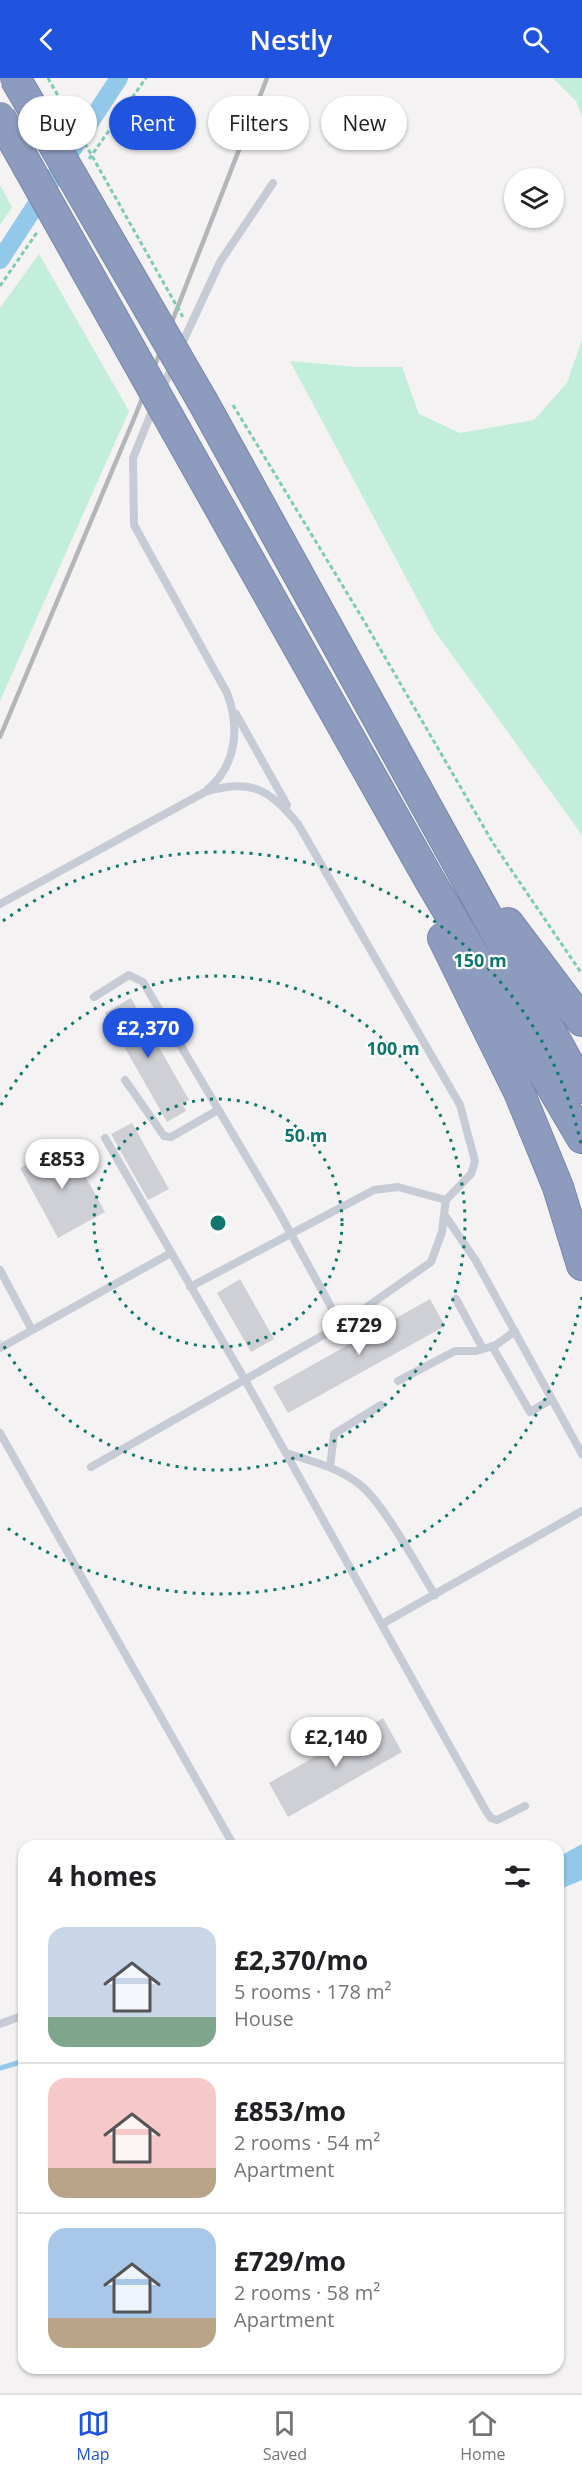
<!DOCTYPE html>
<html lang="en">
<head>
<meta charset="utf-8">
<style>
  :root { --surface:#fff; --page:#f2f2f2; --text:#202124; --muted:#757577; --line:#e0e0e0; --accent:#2154de }
  body { margin:0; font-family:"Open Sans",sans-serif; background:var(--page); color:var(--text); height:100vh; display:flex; flex-direction:column; font-size:22px; white-space:nowrap }
  * { box-sizing:border-box; margin:0 }
  p { font-size:20px; color:var(--muted) }
  .icon { flex:none; width:33px; height:33px; fill:none; stroke:currentColor; stroke-width:2; stroke-linecap:round; stroke-linejoin:round }
  .map { position:relative; flex:1; overflow:hidden }
  .drawer { position:absolute; left:18px; top:1762px; width:546px; height:534px; display:flex; flex-direction:column; background:var(--surface); border-radius:18px; box-shadow:0 2px 4px #0004 }
  .drawer>* { flex:none }
  .top-card { position:absolute; left:18px; top:18px; width:546px; height:54px; display:flex; gap:12px }
  .tools { position:absolute; left:504px; top:90px; display:grid; gap:12px }
  .tools a { display:grid; place-items:center; width:60px; height:60px; border-radius:50%; background:var(--surface); box-shadow:0 2px 4px #0004; font-size:30px }
  .price { position:absolute; translate:-50% -51px; padding:0 14px; border-radius:21px; background:#fff; color:#222; font-size:20px; line-height:39px; filter:drop-shadow(0 2px 3px #0008) }
  .price::after { content:''; position:absolute; left:50%; top:36px; width:18px; height:14px; margin-left:-9px; background:inherit; clip-path:polygon(0 0,100% 0,50% 100%) }
  .price.selected { background:var(--accent); color:#fff }
  ul { padding:0; list-style:none }
  li { display:flex; align-items:center; gap:18px; height:150px; padding:0 30px }
  li+li { border-top:2px solid var(--line) }
  li span { display:grid; place-items:center; flex:none; width:168px; height:120px; border-radius:18px; color:#555 }
  li>.icon { margin-inline-start:auto }
  span .icon { width:72px; height:72px; fill:#fffc; stroke-width:1 }
  li b { font-size:26px }
  h2 { display:flex; justify-content:space-between; align-items:center; height:72px; padding:0 30px; font-size:26px }
  .chip { padding:0 21px; border-radius:27px; background:var(--surface); box-shadow:0 2px 4px #0004; font-size:21px; line-height:54px }
  .chip.selected { background:var(--accent); color:#fff }
  header { display:flex; justify-content:space-between; align-items:center; height:78px; padding:0 30px; background:var(--accent); color:#fff; font-size:27px; font-weight:600 }
  .tabs { display:flex; justify-content:space-around; align-items:center; height:84px; border-top:2px solid var(--line); background:var(--surface); font-size:16px; color:var(--muted) }
  .tabs a { display:grid; justify-items:center; gap:3px }
  .tabs .selected { color:var(--accent) }
  .map>svg:first-child { display:block }
  .green { fill:#c3eedb }
  .water { fill:#92c8e9 }
  .lines { fill:none; stroke-linecap:round; stroke-linejoin:round }
  .stream { stroke:#92c8e9; stroke-width:5 }
  .canal { stroke:#92c8e9; stroke-width:18 }
  .building { fill:#cfd0d6 }
  .highway-casing { stroke:#7786a9; stroke-width:32 }
  .path { stroke:#7ccbb2; stroke-width:3; stroke-dasharray:4.5 3; stroke-linecap:butt }
  .lane { stroke:#c6cbd5; stroke-width:8 }
  .highway { stroke:#8c9bbe; stroke-width:30 }
  .rail { stroke:#b4b5bb; stroke-width:4.5 }
  .highway-bridge-casing { stroke:#7786a9; stroke-width:32; stroke-linecap:butt }
  .path-bridge { stroke:#7ccbb2; stroke-width:3; stroke-dasharray:4.5 3; stroke-linecap:butt }
  .highway-bridge { stroke:#8c9bbe; stroke-width:30 }
  .ring { fill:none; stroke:#0f766e; stroke-width:3; stroke-dasharray:3 6 }
  .centre { fill:#0f766e; stroke:#fff; stroke-width:3 }
  .ring-label { font-size:18px; text-anchor:middle; font-weight:bold; fill:#0f766e; stroke:#fff; stroke-width:4.5; stroke-linejoin:round; paint-order:stroke }
</style>
</head>
<body>
<header><svg class="icon" aria-label="back" viewBox="0 0 24 24"><path d="M15 5l-7 7 7 7"/></svg>Nestly<svg class="icon" aria-label="search" viewBox="0 0 24 24"><circle cx="10" cy="10" r="6"/><path d="M15 15l6 6"/></svg></header>
<div class="map">
<svg width="582" height="2315" viewBox="0 0 582 2315">
  <rect width="100%" height="100%" fill="#f4f2f2"/>
  <!-- green -->
  <path class="green" d="M553,0H582V39L576,23Z
    M0,107L12,129L0,147Z
    M39,176L129,333L0,623V230Z
    M582,262V757L434,552L290,283L357,289H402L419,336L460,355L534,342L567,305Z"/>
  <!-- water -->
  <path class="water" d="M582,1766V1802L558,1812V1779Z"/>
  <g class="lines">
    <!-- stream -->
    <path class="stream" d="M0,1990L24,1983"/>
    <!-- canal -->
    <path class="canal" d="M0,182L119,0"/>
  </g>
  <!-- building -->
  <path class="building" d="M131,920L189,1022L182,1026L186,1033L167,1044L105,935Z
    M132,1045L169,1111L148,1122L111,1056Z
    M67,1065L105,1134L58,1160L20,1090Z
    M240,1201L274,1261L251,1274L217,1215Z
    M430,1221L445,1248L288,1335L273,1309Z
    M383,1640L402,1674L288,1739L269,1705Z"/>
  <g class="lines">
    <!-- highway casing -->
    <g class="highway-casing">
      <path id="highway" d="M203,324L582,1010
        M177,354L429,801L582,1060
        M508,845L582,943
        M443,860L519,1014L558,1109L582,1187"/>
    </g>
    <!-- path -->
    <path class="path" d="M89,81L146,0
      M0,208L38,153
      M233,327L364,543L493,765L582,896"/>
    <!-- lane -->
    <path class="lane" d="M180,270L220,184L273,105
      M162,311L174,285
      M154,328L133,380L134,447L227,615C240,649 237,687 207,712
      M236,636L287,727
      M0,826L205,714C251,700 269,711 298,746L460,1027L475,1083L471,1096L446,1122L444,1136L476,1183L582,1376
      M94,919L129,897L143,904L279,1134L341,1247
      M125,1002L164,1058L171,1059L218,1032
      M105,1060L245,1302L486,1733L491,1740L497,1742L525,1728
      M0,1192L32,1252
      M190,1209L374,1112L398,1109L446,1122
      M456,1221L483,1271
      M492,1268L530,1334L552,1321
      M0,1270L171,1175
      M398,1303L455,1273H476L496,1267L515,1253
      M0,1355L234,1768
      M286,1375C311,1383 337,1389 359,1406C383,1424 417,1488 435,1517
      M91,1389L341,1247L431,1184L442,1154L444,1136
      M330,1389L334,1356L381,1327
      M382,1546L582,1433
      M0,1946L24,1937"/>
    <!-- highway -->
    <use href="#highway" class="highway"/>
    <!-- rail -->
    <path class="rail" d="M0,659L136,336L267,0"/>
    <!-- highway-bridge casing -->
    <g class="highway-bridge-casing">
      <path id="highway-bridge" d="M15,0L203,324
        M0,39L177,354"/>
    </g>
    <!-- path-bridge -->
    <path class="path-bridge" d="M48,0L184,241"/>
    <!-- highway-bridge -->
    <use href="#highway-bridge" class="highway-bridge"/>
  </g>
  <!-- distance rings -->
  <g class="ring">
    <circle cx="218" cy="1145" r="124"/>
    <path d="M1 1027A247 247 0 1 1 1 1263"/>
    <path d="M582 1219A371 371 0 0 1 3 1447M3 843A371 371 0 0 1 582 1071"/>
  </g>
  <circle cx="218" cy="1145" r="9" class="centre"/>
  <g class="ring-label">
    <text x="480" y="889">150 m</text>
    <text x="393" y="977">100 m</text>
    <text x="306" y="1064">50 m</text>
  </g>
</svg>
<div class="tools">
<a><svg class="icon" aria-label="layers" viewBox="0 0 24 24"><path d="M12 4l9 5-9 5-9-5zM3 14l9 5 9-5"/></svg></a>
</div>
<b class="price selected" style="left:148px;top:981px">£2,370</b>
<b class="price" style="left:62px;top:1112px">£853</b>
<b class="price" style="left:359px;top:1278px">£729</b>
<b class="price" style="left:336px;top:1690px">£2,140</b>
<div class="top-card">
<a class="chip">Buy</a>
<a class="chip selected">Rent</a>
<a class="chip">Filters</a>
<a class="chip">New</a>
</div>
<section class="drawer">
<h2>4 homes<svg class="icon" aria-label="filters" viewBox="0 0 24 24"><path d="M4 7h16M4 17h16"/><circle cx="9" cy="7" r="2"/><circle cx="15" cy="17" r="2"/></svg></h2>
<ul>
<li><span style="background:linear-gradient(#c9d6e8 75%,#7fa58c 0)"><svg class="icon" aria-label="home" viewBox="0 0 24 24"><path d="M3 11l9-7 9 7M6 9v11h12V9"/></svg></span><div><b>£2,370/mo</b><p>5 rooms · 178 m²</p><p>House</p></div></li>
<li><span style="background:linear-gradient(#f6c9c9 75%,#b9a48a 0)"><svg class="icon" aria-label="home" viewBox="0 0 24 24"><path d="M3 11l9-7 9 7M6 9v11h12V9"/></svg></span><div><b>£853/mo</b><p>2 rooms · 54 m²</p><p>Apartment</p></div></li>
<li><span style="background:linear-gradient(#a9c7e8 75%,#b9a48a 0)"><svg class="icon" aria-label="home" viewBox="0 0 24 24"><path d="M3 11l9-7 9 7M6 9v11h12V9"/></svg></span><div><b>£729/mo</b><p>2 rooms · 58 m²</p><p>Apartment</p></div></li>
</ul>
</section>
</div>
<nav class="tabs">
<a class="selected"><svg class="icon" aria-label="map" viewBox="0 0 24 24"><path d="M3 6l6-2 6 2 6-2v14l-6 2-6-2-6 2zM9 4v14M15 6v14"/></svg>Map</a>
<a><svg class="icon" aria-label="saved" viewBox="0 0 24 24"><path d="M7 4h10v16l-5-4-5 4z"/></svg>Saved</a>
<a><svg class="icon" aria-label="home" viewBox="0 0 24 24"><path d="M3 11l9-7 9 7M6 9v11h12V9"/></svg>Home</a>
</nav>
</body>
</html>
